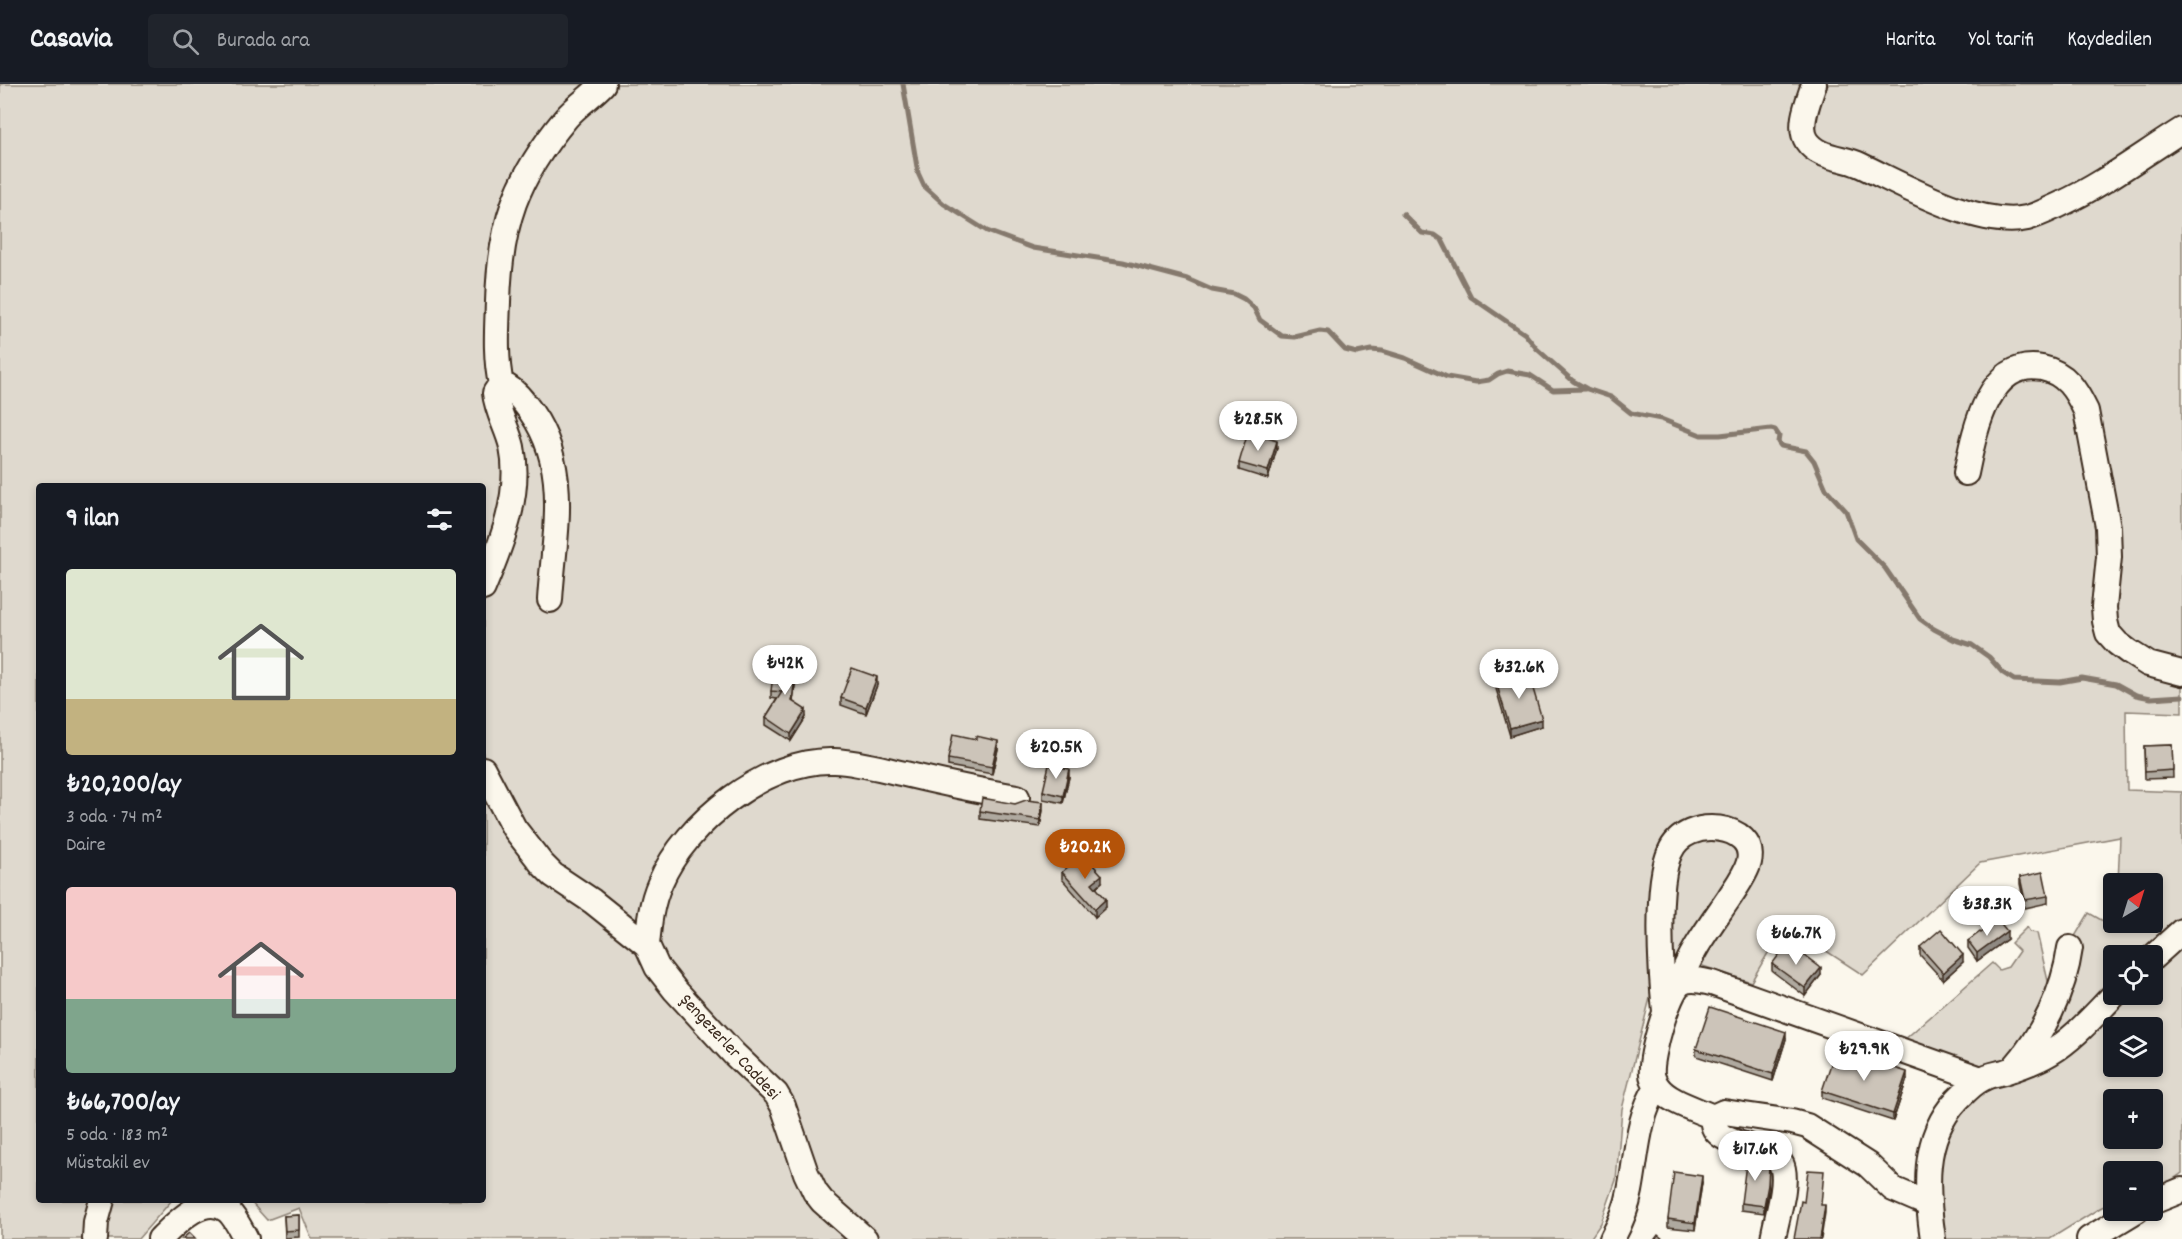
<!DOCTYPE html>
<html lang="tr">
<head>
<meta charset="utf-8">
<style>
  :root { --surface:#171b24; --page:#20242c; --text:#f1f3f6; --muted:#9ea1a6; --line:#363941; --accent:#b45309 }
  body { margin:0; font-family:Dekko,sans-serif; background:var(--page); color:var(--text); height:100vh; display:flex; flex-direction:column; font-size:22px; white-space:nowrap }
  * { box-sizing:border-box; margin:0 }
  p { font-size:20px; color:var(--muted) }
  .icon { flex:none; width:33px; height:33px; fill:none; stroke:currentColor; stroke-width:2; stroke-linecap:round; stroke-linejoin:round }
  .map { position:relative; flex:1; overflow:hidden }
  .sheet { position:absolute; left:36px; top:399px; width:450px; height:720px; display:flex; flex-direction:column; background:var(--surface); border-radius:6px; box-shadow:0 3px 9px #0003 }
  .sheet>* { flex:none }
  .needle { width:39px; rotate:38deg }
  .tools { position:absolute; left:2103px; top:789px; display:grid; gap:12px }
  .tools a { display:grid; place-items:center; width:60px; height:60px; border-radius:6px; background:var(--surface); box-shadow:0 3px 9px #0003; font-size:30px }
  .price { position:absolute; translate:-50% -51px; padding:0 14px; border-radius:21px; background:#fff; color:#222; font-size:20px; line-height:39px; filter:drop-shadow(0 2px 3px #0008) }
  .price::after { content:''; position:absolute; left:50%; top:36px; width:18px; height:14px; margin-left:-9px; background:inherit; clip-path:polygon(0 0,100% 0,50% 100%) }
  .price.selected { background:var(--accent); color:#fff }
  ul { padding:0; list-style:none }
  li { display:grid; align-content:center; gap:12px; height:318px; padding:0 30px }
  li span { display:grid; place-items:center; height:186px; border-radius:6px; color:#555 }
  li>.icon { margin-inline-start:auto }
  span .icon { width:108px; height:108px; fill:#fffc; stroke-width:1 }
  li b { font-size:26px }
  h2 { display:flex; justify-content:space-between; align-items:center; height:72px; padding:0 30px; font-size:26px }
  header { display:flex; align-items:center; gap:36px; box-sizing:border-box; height:84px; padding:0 30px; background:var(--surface); border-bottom:2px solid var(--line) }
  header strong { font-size:28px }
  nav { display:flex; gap:33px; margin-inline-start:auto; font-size:21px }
  .search { width:420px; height:54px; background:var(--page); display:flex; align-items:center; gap:15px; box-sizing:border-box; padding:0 21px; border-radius:6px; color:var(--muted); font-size:22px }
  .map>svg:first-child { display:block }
  .green { fill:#dfd9ce; stroke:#8d8276; stroke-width:1.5; fill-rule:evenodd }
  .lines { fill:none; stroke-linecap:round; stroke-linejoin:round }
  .stream { stroke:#85796d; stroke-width:5 }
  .minor-casing { stroke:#3b2a1e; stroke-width:28 }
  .minor { stroke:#fbf7ec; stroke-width:24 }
  .wall { fill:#afa99f; stroke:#3b2a1e; stroke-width:1.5 }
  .shaded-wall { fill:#8f8982; stroke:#3b2a1e; stroke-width:1.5 }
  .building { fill:#ccc4b9; stroke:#3b2a1e; stroke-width:1.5 }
  .labels { text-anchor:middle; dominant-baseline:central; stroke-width:6; stroke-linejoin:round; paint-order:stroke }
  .street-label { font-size:18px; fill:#3b2a1e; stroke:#fbf7ec }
</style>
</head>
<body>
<header>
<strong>Casavia</strong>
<div class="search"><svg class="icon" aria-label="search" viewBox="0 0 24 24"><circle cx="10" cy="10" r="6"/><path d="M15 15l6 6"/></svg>Burada ara</div>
<nav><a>Harita</a><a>Yol tarifi</a><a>Kaydedilen</a></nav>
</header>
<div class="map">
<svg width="2182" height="1155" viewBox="0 0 2182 1155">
  <rect width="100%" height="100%" fill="#fbf7ec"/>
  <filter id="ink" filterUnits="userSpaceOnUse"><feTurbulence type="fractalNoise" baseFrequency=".0167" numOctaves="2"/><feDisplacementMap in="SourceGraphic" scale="12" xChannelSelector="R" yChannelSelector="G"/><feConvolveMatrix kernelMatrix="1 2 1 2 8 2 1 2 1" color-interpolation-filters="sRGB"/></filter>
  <g filter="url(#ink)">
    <!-- green -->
    <path class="green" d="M0,0H2182V629L2126,627L2127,706L2182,708V834L2143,871L2114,872L2113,900L2047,959L1995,981L1977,982L1904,956L1992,879L1999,886L2008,883L2019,867L2011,859L2027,843L2030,848L2037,849L2048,897L2089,829L2103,837L2111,838L2113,835L2114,838H2152V800L2118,799L2120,753L1980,779L1863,891L1785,840L1751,898L1700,881L1652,906L1622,1025L1616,1096L1601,1139L1590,1155H312L299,1124L267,1136L249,1116H483V402H39V1116H172L138,1155H0Z
      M2182,856V1089L2166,1100L2153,1104L2152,1088H2114L2113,1118L2100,1124L2050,1155H1944L1935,1096L1947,1040L1975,1013L2092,948L2128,911L2152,910L2153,885ZM2114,944H2152V982H2114ZM2114,1016H2152V1054H2114Z"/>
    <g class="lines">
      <!-- stream -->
      <path class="stream" d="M903,0L918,89L924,102L944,120L987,147L1033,164L1123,178L1187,195L1212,206L1234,210L1244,215L1254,224L1260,236L1282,252L1295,253L1320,247L1328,248L1345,266L1357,269L1371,266L1382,267L1405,274L1447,293L1476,298L1489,296L1498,290L1507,287L1530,291L1553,306L1585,305
        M1403,130L1422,149L1435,151L1442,156L1471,213L1525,250L1537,265L1573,297L1587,305L1611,313L1631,329L1661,335L1701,351H1720L1771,345L1775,346L1779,352L1778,358L1781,362L1806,367L1814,377L1826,405L1846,427L1856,455L1885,484L1920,535L1934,545L1953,555L1972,561L1989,573L2003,589L2014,596L2060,598L2082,594L2116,600L2136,611L2151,614L2182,612"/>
      <!-- minor casing -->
      <g class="minor-casing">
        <path id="minor" d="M1814,0C1809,16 1797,42 1807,57C1818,74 1843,73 1860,81C1903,101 1979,145 2027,134C2039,131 2050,125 2061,120C2104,100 2142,71 2182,46
          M501,300C495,273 497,245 498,218C500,140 516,94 566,34C577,21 592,12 603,0
          M1966,389C1974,351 1987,274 2042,284C2066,289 2076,306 2086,327L2108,443L2109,473L2104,523L2105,537L2108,549L2117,559L2129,568L2148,580L2182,589
          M483,504C501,461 522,410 512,363C508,345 497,328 495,309L501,300C511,303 519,312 525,320C573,379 554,448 550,516
          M483,685L514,744L542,780L553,791L592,817L647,861L657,883L675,906L734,970L776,1010L783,1022L806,1089L815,1108L822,1117L865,1155
          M647,861C649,840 651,819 660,799C685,739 767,674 834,677C858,678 882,685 905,690C943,699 979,707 1017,713
          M2152,874L2182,847
          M1665,927C1661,890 1655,800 1670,768C1686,730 1758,740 1749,778C1746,790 1736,803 1729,814C1710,842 1690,868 1679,900
          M2013,985C2042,952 2064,908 2070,864
          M1713,1033C1708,1067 1777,1056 1783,1085C1787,1104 1776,1135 1773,1155
          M2152,1118L2182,1106
          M1928,1120L1893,1105L1868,1081L1807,1042L1792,1038L1724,1028L1713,1033C1696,1025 1668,1018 1657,1002C1655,999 1652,993 1652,990C1650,973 1668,908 1681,899C1691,893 1702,897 1712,899L1981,995
          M95,1155L96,1138L102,1116
          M160,1155C175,1140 205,1107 228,1127C235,1133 241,1146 246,1155
          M1612,1155C1620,1140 1627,1124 1630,1107C1637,1071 1637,1034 1657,1003
          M1933,1155C1926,1107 1921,1054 1957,1016C1964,1009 1973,999 1982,995C1988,991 1997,990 2004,988C2020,983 2035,978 2050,969C2075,954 2095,930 2115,910
          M2089,1155L2137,1126"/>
      </g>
      <!-- minor -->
      <use href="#minor" class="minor"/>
    </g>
    <!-- wall -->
    <path class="wall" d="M1277,364L1268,395L1239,386V379Z
      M797,585L793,618L806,633L791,657L766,641V633L777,615L771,614V607Z
      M1496,598L1542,642L1510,652L1496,605Z
      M877,601L866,630L841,621V614Z
      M2172,661L2173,694L2145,695L2144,662Z
      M998,665L992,690L948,682V675Z
      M1069,693L1063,719L1043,715V707Z
      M1015,720L1043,726L1040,743L980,735V727Z
      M1062,788L1102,798L1096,803L1106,823L1095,833L1062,795Z
      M2020,793L2048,812V819L2025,824L2020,800Z
      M1981,849L2007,855L1977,877L1968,864V857Z
      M1920,863L1963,878L1943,896L1920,871Z
      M1772,880L1821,891L1805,912L1772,887Z
      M1786,955L1773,997L1696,972V965Z
      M1907,995L1893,1037L1822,1014V1007Z
      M1702,1099L1695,1146L1668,1143V1135Z
      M1768,1108L1764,1129L1741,1126V1119Z
      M299,1131V1153L285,1154L284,1132Z"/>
    <!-- shaded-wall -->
    <path class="shaded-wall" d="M1277,357V364L1268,395V387Z
      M797,577V585L792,625V617Z
      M877,593V601L866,630V623Z
      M806,626V633L791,657V650Z
      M1542,635V642L1510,652V644Z
      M998,657V665L992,690V683Z
      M1069,685V693L1063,719V712Z
      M1043,718V726L1040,743V736Z
      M1102,791V798L1092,807V799Z
      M1106,815V823L1095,833V825Z
      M2007,847V855L1977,877V869Z
      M1963,871V878L1943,896V889Z
      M1821,884V891L1805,912V904Z
      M1786,948V955L1773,997V990Z
      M1907,988V995L1893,1037V1030Z
      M1769,1082L1768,1108L1764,1129V1122Z
      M1702,1092V1099L1695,1146V1139Z
      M1825,1121V1129L1821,1155H1820Z"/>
    <!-- building -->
    <path class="building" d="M1248,348L1277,357L1268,387L1239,379Z
      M775,575L797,577L792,617L806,626L791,650L766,633L782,608L771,607Z
      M852,584L877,593L866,623L841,614Z
      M1528,588L1542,635L1510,644L1496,598Z
      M953,650L976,655V652L998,657L992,683L948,675Z
      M2172,661L2173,686L2145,688L2144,662Z
      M1049,681L1069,685L1063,712L1043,707Z
      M982,714L1015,720L1026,716L1043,718L1040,736L980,727Z
      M1083,770L1102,791L1092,799L1106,815L1095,825L1062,788Z
      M2043,788L2048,812L2025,816L2020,793Z
      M1998,836L2007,847L1977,869L1968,857L1980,848L1981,849Z
      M1941,845L1963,871L1943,889L1920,863Z
      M1788,859L1821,884L1805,904L1772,880Z
      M1710,923L1786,948L1773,990L1696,965Z
      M1836,965L1907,988L1893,1030L1822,1007Z
      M1747,1072L1762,1075L1769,1082L1768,1101L1764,1122L1741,1119Z
      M1808,1086L1824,1087L1821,1121H1825L1820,1155H1794L1801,1117L1804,1118Z
      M1674,1088L1702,1092L1695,1139L1668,1135Z
      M299,1131V1146L285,1147L284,1132Z
      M189,1149L195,1155H182Z
      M1658,1151L1663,1155H1655Z"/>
  </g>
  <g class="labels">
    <!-- street labels -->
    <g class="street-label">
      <text transform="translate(729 964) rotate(47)">Şengezerler Caddesi</text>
    </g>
  </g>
</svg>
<div class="tools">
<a><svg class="needle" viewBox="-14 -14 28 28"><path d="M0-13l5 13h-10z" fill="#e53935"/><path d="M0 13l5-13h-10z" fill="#9ea1a6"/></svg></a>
<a><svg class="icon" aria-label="locate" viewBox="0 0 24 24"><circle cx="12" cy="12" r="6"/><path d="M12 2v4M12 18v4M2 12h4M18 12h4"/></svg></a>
<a><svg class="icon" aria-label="layers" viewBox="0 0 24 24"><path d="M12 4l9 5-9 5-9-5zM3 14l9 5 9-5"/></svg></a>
<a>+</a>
<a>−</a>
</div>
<b class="price" style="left:1258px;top:368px">₺28.5K</b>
<b class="price" style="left:785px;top:612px">₺42K</b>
<b class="price" style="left:1519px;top:616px">₺32.6K</b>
<b class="price" style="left:1056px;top:696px">₺20.5K</b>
<b class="price selected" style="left:1085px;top:796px">₺20.2K</b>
<b class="price" style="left:1987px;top:853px">₺38.3K</b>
<b class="price" style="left:1796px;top:882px">₺66.7K</b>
<b class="price" style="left:1864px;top:998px">₺29.9K</b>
<b class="price" style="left:1755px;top:1098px">₺17.6K</b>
<section class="sheet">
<h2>9 ilan<svg class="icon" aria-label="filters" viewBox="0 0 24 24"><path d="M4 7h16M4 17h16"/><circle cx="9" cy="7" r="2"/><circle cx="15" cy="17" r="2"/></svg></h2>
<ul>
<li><span style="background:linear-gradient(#dfe7d0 70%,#c2b280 0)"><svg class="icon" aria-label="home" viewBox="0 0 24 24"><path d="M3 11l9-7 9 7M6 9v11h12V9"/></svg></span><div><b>₺20,200/ay</b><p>3 oda · 74 m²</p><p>Daire</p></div></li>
<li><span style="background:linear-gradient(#f6c9c9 60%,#7fa58c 0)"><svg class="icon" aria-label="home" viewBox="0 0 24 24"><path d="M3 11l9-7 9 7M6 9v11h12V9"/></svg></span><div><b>₺66,700/ay</b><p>5 oda · 183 m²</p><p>Müstakil ev</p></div></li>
</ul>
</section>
</div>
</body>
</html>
